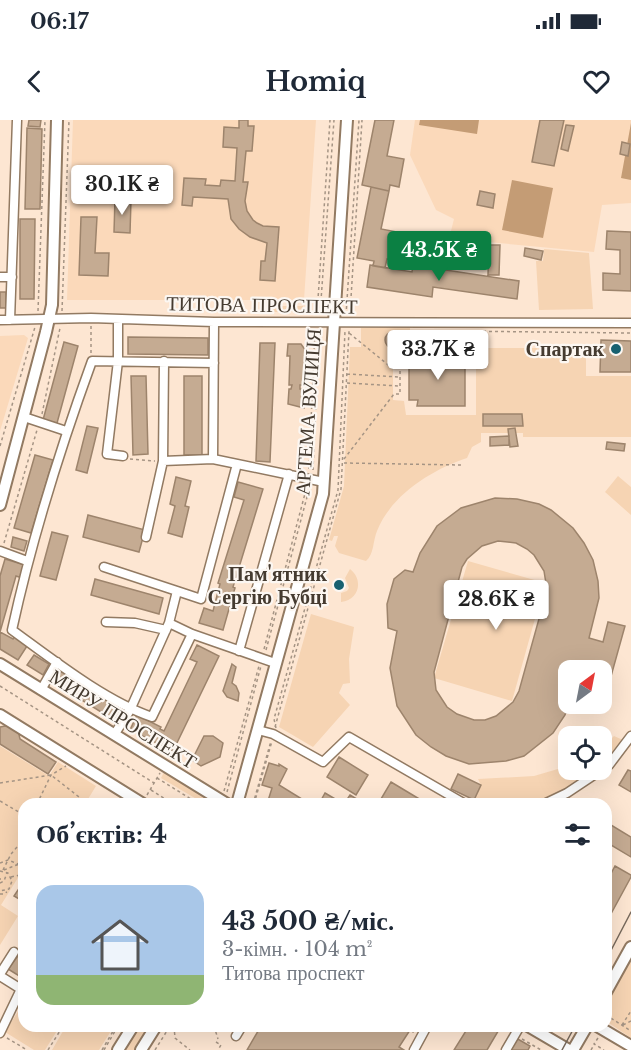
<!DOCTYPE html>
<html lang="uk">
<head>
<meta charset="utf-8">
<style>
  :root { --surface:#fff; --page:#f2f2f3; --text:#1f2937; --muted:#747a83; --line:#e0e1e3; --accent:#0b8043 }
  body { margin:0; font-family:"Libre Baskerville",serif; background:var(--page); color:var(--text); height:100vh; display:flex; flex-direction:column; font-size:22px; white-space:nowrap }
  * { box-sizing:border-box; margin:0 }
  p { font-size:20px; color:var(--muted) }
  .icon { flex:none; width:33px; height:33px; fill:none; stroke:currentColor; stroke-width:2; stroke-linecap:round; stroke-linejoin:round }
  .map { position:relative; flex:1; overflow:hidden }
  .details { position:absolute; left:18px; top:678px; width:594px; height:234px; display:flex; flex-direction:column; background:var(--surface); border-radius:18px; box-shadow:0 6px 24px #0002 }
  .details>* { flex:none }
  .needle { width:39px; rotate:32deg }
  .buttons { position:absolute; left:558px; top:540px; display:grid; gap:12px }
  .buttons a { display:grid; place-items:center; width:54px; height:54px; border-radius:12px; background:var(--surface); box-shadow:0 6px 24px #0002; font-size:30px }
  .price { position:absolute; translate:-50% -51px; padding:0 14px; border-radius:6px; background:#fff; color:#222; font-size:20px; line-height:39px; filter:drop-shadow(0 2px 3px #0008) }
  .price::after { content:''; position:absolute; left:50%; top:36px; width:18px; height:14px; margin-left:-9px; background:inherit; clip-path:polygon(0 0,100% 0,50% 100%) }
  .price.current { background:var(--accent); color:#fff }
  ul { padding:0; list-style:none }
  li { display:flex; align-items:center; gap:18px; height:150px; padding:0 18px }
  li+li { border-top:2px solid var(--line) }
  li span { display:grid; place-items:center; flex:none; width:168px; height:120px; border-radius:18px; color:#555 }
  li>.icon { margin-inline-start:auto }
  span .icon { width:72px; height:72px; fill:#fffc; stroke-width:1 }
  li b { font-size:26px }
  h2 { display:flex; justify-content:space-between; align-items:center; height:72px; padding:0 18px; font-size:26px }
  .status { display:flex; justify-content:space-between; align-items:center; height:42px; padding:0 30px; background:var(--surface); direction:ltr }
  .status svg { height:16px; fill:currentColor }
  header { display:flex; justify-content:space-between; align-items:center; height:78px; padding:0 18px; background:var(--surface); font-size:27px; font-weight:800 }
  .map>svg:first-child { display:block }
  .built { fill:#fbd9ba }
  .green { fill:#f6d4b3 }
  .water { fill:#c49c75 }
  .building { fill:#c5ab92; stroke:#9d846c; stroke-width:1.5; fill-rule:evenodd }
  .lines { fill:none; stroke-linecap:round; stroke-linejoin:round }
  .minor-casing { stroke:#927a62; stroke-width:11 }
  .major-casing { stroke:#927a62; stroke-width:14 }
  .path { stroke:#a59484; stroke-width:1.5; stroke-dasharray:3 3; stroke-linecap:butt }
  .minor { stroke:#fff; stroke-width:8 }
  .major { stroke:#fff; stroke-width:10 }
  .tram { stroke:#77695c; stroke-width:1.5 }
  .poi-dot { fill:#186170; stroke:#fcf7f2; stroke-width:2 }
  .labels { text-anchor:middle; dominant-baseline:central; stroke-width:4.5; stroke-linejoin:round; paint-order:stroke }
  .street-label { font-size:20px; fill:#453b30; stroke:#fcf7f2 }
  .poi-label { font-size:20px; font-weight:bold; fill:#453b30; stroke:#fcf7f2; text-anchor:end }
</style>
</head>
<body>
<div class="status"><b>06:17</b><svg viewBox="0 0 49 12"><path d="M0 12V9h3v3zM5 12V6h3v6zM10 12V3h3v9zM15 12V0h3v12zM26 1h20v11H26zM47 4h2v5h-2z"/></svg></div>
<header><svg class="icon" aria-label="back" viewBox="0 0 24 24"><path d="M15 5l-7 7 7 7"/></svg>Homiq<svg class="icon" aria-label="heart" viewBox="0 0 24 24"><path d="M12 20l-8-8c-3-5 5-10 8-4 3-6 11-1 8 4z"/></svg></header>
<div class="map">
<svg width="631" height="930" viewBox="0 0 631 930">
  <rect width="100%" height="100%" fill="#fde6d2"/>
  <!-- built -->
  <path class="built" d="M73,0H316L304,180H67Z
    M415,0H631V83L602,85L594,132L488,122L485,135L447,127L454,99L436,90L410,35Z
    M24,215L28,218L0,311V216Z"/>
  <!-- green -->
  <path class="green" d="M544,129L589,133L593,189L539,190L536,141H543Z
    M270,186H303V192H270Z
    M410,207V229L393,236V280L404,281L406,295H476V228H586V256H631V317H523V313H481V322L472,327L467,338C433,349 391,375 377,411C373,420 374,435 366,441L339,433L335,426L338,416H334L332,421L329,420L344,366L350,227H361V208Z
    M618,356L631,367V395L605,372Z
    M468,441L545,463L512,581L434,558Z
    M350,449C364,460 359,480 341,482V473L347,471L349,468L345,458Z
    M311,494L354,507L349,539L350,563L343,564L339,573L350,585L313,627L279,607Z
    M614,616L623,620L602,643V628Z
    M0,626L49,656L58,642L96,666L85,684H24V748L1,785L18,796L0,825Z
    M568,646V650H594C560,680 518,691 474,680L481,665L478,659L534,656Z
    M164,652L206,678L205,684L161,658Z
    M631,840V918L606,901V884Z
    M24,882V906H60L45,930H34L5,912Z
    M66,906H104L111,911L99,930H52Z
    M140,906H150L136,930H125Z"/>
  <!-- water -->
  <path class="water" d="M420,0H479L477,14L419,5Z
    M631,3V60L621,58Z
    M512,60L553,68L543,118L502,110Z"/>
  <!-- building -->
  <path class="building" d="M29,0H41L40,7L28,6Z
    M239,0H248V6H254L252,31H246L243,62H248L245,81L247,91L253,100L257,103L263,106L279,107L275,161L260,160L261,141H265L267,123L250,117L239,109L231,99L228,79L193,77L192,86L182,85L184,58L206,59L205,65L220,66L221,60L235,61L237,28L223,27L224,7L239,8Z
    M375,0H394L387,36L404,39L399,67L390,65L389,71L362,65Z
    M540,0H564L554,46L532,42Z
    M566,5L574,6L568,31L561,29Z
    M27,8L42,9L40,89H25Z
    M622,22L630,24L628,36L620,34Z
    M109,47H117V65H110Z
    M371,67L389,71L381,109L397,112L391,140L387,139L385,148L373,146L374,141L357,138Z
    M480,71L495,74L493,88L477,85Z
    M115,79L131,80L130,113L114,112Z
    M81,97H97L95,133H109L108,156L79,155Z
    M20,99H35L34,179H20Z
    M607,111L631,112V171L603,170V153L620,154V130L606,129Z
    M452,116L486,123L484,133L450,126Z
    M489,125H500L499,155H488Z
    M525,128L543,131L541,140L524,136Z
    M370,145L412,152L413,145L519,161L517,179L433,167L432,177L367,167Z
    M0,172H6V188H0Z
    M385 220a8 8 0 1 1 16 0a8 8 0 1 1-16 0Z
    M128,217L208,218V235L128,234Z
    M601,220L631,221V252H600Z
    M64,222L78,226L57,303L43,300Z
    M260,223H275L270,342L256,341Z
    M288,224H301L306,231L305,265H300V269H305L304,288L288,284L289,269H291L292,265H289L290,236H287Z
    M415,236H465V286H417L418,280H409V242H415Z
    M131,256H146L148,334L133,335Z
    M184,256H202V335H184Z
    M483,294H522L523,306H483Z
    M87,306L98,308L87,353L76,350Z
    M515,308L518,326L510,327L508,309Z
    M509,316V325L490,326V317Z
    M607,322L625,324L624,331L606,329Z
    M35,335L53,340L31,413L14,408Z
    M176,357L191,361L185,386L189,387L182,417L168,413L175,386L170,384Z
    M238,362L263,369L233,467L235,468L223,510L199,503L204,488L213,491L220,464L218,463L244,380L234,377Z
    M495,378L517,379L539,384L551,390L573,408L584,423L593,440L598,461L599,478L589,518L603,522L608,502L625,506L603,585L598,584H602V550H568L569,584L565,595L553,613L524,636L506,641L469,644L446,636L431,627L416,615L397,586L390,548L397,511L388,508L387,484L394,459L405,450L413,452L420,433L437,406L461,388ZM498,421L516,423L527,429L534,435L544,451L547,470L519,571L513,582L496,596L485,600H474L457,594L447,587L436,570L434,552L462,447L467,439L482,426Z
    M88,395L145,410L139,432L83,417Z
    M52,412L68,416L56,460L40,456Z
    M13,417L27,421L24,431L11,427Z
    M5,439L25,445L22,458L16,456L0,512L13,519L15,515L29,523L18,540L0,529V456Z
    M95,459L163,478L159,494L91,475Z
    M197,525L219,536L173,631L130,610L137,595L161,607L160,609L164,611L197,542L190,539Z
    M34,535L49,544L43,555L27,545Z
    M232,544L236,547L232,563L236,566L239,573L238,581L227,577L223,571Z
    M61,551L122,588L114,600L54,563Z
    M10,605L18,610L20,619L56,642L48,654L0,624V607Z
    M204,616H213L223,623L220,637L201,646L192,640Z
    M339,637L368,655L356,675L327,657Z
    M269,643L279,646V644L287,649L279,665L310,684H267L272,668L262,665Z
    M628,650L631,651V672L619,665Z
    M458,654L481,665L474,680L451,669Z
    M391,662L426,683V684H378Z
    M325,673L342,683V684H319Z
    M350,675L365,684H344Z
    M606,702L631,717V737L606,722Z
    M615,746L631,755V757L606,803V763Z
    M24,761V782L14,776Z
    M24,828V859L8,849Z
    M261,906H313L319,910L321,906H416L413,912L410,910L399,927L404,930H247Z
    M469,906H497L500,908L487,930H454Z
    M516,918L530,926L528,930H509Z"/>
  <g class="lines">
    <!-- minor casing -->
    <g class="minor-casing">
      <path id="minor" d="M0,157H12
        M118,199V241L107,334L123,336
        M0,200L91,198L214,202L631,203
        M10,200L17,0
        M164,241L163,341L213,339L324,362
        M24,297L66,311
        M213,339L214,202
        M146,417L163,341
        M0,431L27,441
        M104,447L177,471L169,503L192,514L275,543
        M177,471L201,479L237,344
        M106,502L135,503L166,510
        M192,514L152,597C105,581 52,539 12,510C32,418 60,329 92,241L214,243
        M239,531L289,354
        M41,570L57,542
        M258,610L273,614L323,642L349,617L465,684
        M114,615L130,590L169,503
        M544,684L567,673L609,645L631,616
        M0,854L14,832
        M0,856L24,871
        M0,913L21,869
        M236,916L242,906
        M414,930L427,906
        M506,930L520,906"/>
    </g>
    <!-- major casing -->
    <g class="major-casing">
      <path id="major" d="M0,385L46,212L52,185L57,0
        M0,544L227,684
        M0,595L143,684
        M237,684L323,374L347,0
        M606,872L631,827
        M528,906L569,930
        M597,906L631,926
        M118,930L133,906
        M141,930L156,906
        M573,930L587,906"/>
    </g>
    <!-- path -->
    <path class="path" d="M38,191L45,0
      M62,191L69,0
      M317,194L330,0
      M320,194L334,0
      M350,194L362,0
      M346,195L359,0
      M91,206V234
      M453,211L631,213
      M400,248L424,211
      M347,254L399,257
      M347,263L399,266
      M42,294L60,208
      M0,326L35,207
      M130,339L155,341
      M344,339L394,274H400V248H392L349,213
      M344,343L461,345
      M309,349L315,210
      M313,350L319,211
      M4,423L37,310
      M264,529L307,366
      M266,530L310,366
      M0,566L154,663
      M275,607L341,369L349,211
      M276,608L274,599L338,370L345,211
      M157,658L199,684
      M0,663L51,655L88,684
      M151,670L173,684
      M224,671L259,546
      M227,672L261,546
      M147,675L160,653
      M0,681L24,695
      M37,684L51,655L66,646
      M253,684L271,621
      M254,684L272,621
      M0,743L8,740L18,744L24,751
      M3,750L11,734L24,719
      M4,750L24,742
      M0,751L8,753L12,761L9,769L0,771
      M11,757L24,754
      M0,759H1
      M0,763L4,761L7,753
      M0,774H3L7,772
      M606,895L631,911
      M622,905L631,891
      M623,905L631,901
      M174,906L175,918L190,930
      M206,906L214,907
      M214,906L218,919
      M501,906L508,910
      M554,911L557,906
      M7,918L27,930
      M598,918L594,924L604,930
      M522,919L541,930
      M216,922L221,925L218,930
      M48,930L63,906
      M102,930L116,906
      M104,930L118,906
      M155,930L170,906
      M591,930L594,925"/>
    <!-- minor -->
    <use href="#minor" class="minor"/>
    <!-- major -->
    <use href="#major" class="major"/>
    <!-- tram -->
    <path class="tram" d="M606,840L631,792
      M562,930L575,906"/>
  </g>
  <!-- markers -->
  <g class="poi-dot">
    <circle cx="616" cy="229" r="6"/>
    <circle cx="339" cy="465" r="6"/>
  </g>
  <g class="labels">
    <!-- street labels -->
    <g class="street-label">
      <text transform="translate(262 185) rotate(1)">ТИТОВА ПРОСПЕКТ</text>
      <text transform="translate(308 292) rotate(-86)">АРТЕМА ВУЛИЦЯ</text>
      <text transform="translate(123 599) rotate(32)">МИРУ ПРОСПЕКТ</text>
    </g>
    <!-- poi labels -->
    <g class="poi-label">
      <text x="604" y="229">Спартак</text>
      <text x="327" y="454">Пам'ятник<tspan x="327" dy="23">Сергію Бубці</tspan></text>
    </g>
  </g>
</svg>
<div class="buttons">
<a><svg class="needle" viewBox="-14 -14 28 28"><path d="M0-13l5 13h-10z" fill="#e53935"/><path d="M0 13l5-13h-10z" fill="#747a83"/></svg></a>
<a><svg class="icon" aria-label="locate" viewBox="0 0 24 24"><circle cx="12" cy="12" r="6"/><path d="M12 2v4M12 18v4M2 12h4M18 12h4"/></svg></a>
</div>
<b class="price" style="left:122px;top:96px">30.1K ₴</b>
<b class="price current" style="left:439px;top:162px">43.5K ₴</b>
<b class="price" style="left:438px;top:261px">33.7K ₴</b>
<b class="price" style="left:496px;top:511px">28.6K ₴</b>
<section class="details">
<h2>Об’єктів: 4<svg class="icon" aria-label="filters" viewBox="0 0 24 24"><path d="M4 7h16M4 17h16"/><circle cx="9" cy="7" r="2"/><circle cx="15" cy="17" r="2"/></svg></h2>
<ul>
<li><span style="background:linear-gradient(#a9c7e8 75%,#8fb573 0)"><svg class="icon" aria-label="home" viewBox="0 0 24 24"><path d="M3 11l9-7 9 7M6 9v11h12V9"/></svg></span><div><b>43 500 ₴/міс.</b><p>3-кімн. · 104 m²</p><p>Титова проспект</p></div></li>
</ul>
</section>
</div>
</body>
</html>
